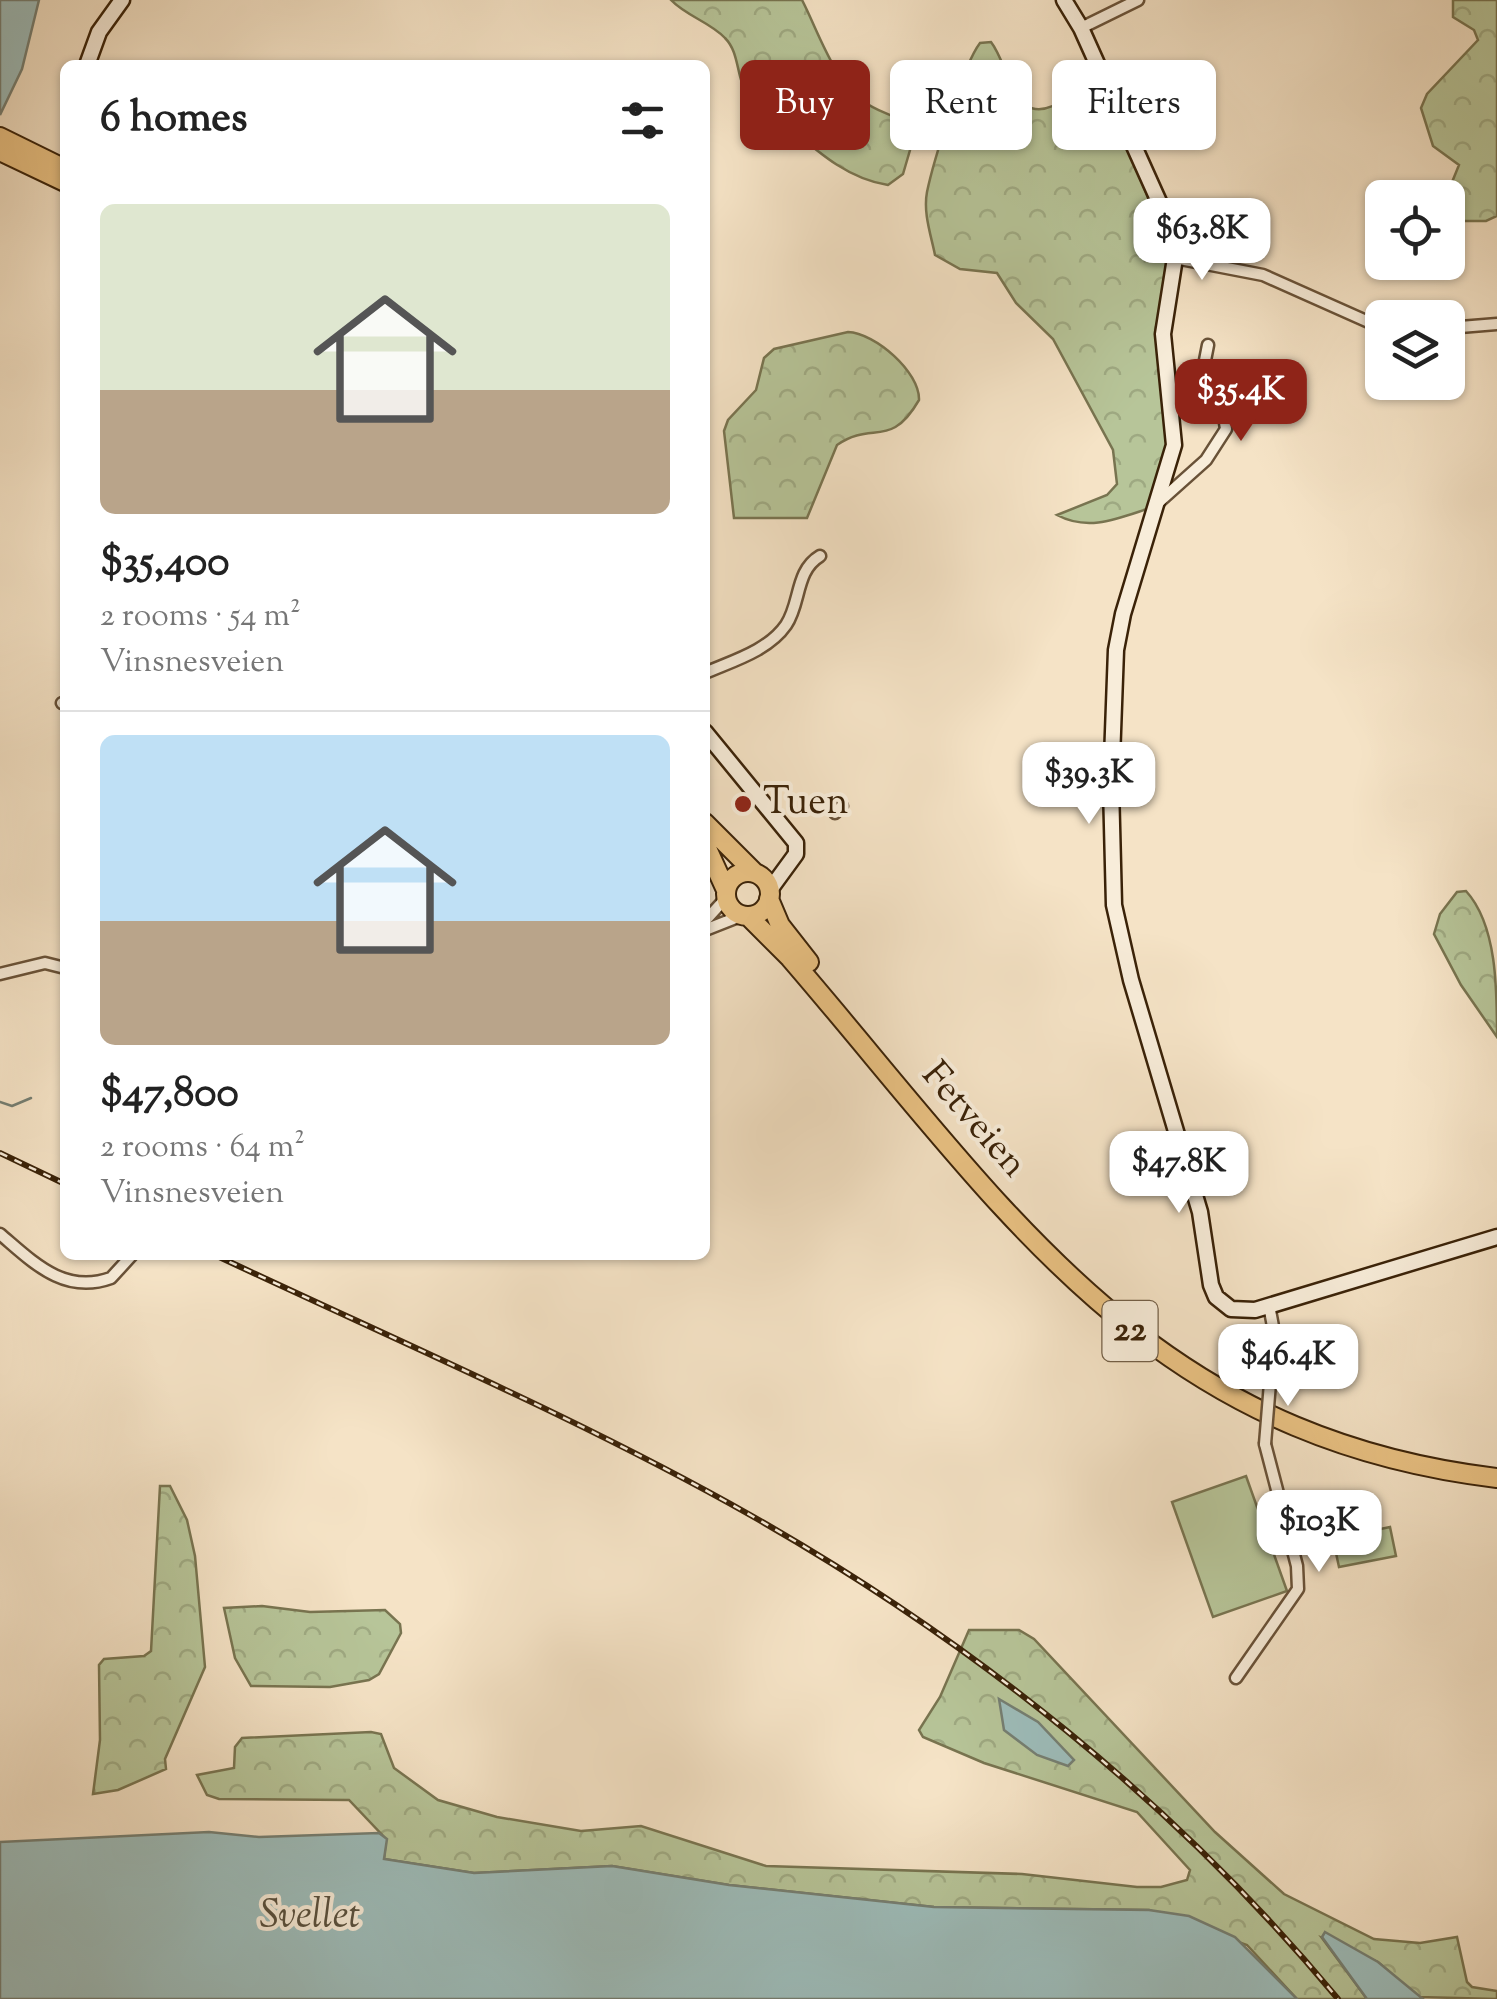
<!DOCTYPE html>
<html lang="en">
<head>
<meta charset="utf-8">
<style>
  :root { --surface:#fff; --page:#f6f6f6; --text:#222; --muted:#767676; --line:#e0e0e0; --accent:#8f2418 }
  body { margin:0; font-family:"Sorts Mill Goudy",serif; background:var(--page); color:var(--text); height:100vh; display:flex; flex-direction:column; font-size:38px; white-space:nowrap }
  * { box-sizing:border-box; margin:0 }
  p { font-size:32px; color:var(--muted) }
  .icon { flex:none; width:55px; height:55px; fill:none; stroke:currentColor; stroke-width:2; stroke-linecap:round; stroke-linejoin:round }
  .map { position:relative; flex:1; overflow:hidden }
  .sheet { position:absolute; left:60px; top:60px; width:650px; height:1200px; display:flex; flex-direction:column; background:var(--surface); border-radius:15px; box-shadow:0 2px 8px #0004 }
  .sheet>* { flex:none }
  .banner { position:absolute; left:740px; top:60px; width:605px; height:90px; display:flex; gap:20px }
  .tools { position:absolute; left:1365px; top:180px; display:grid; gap:20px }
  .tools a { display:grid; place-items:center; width:100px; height:100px; border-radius:15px; background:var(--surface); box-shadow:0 2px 8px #0004; font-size:50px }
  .price { position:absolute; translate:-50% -85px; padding:0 22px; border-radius:20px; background:#fff; color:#222; font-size:32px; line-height:65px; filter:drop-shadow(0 2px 5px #0008) }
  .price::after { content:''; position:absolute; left:50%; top:60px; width:30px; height:22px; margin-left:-15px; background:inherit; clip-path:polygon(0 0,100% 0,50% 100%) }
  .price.current { background:var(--accent); color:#fff }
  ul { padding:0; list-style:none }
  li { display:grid; align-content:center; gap:20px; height:530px; padding:0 40px }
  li+li { border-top:2px solid var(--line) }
  li span { display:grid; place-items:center; height:310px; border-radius:15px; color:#555 }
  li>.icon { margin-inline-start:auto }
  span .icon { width:180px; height:180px; fill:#fffc; stroke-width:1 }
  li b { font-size:42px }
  h2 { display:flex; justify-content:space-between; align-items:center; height:120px; padding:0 40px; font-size:42px }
  .pill { padding:0 35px; border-radius:15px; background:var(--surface); box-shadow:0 2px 8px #0004; font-size:35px; line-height:90px }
  .pill.current { background:var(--accent); color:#fff }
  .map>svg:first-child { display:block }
  .green { fill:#b7c599; stroke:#787450; stroke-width:2.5 }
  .forest { fill:url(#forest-crowns); stroke:#787450; stroke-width:2.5 }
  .water { fill:#9dbdbb; stroke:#757f73; stroke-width:2.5 }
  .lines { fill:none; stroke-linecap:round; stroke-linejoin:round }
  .stream { stroke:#757f73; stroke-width:2.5 }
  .minor-casing { stroke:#695238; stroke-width:15 }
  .secondary-casing { stroke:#3a2208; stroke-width:19 }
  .trunk-casing { stroke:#3a2208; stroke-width:22 }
  .minor { stroke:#f8edda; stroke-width:10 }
  .secondary { stroke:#f8edda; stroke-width:14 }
  .trunk { stroke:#eac283; stroke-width:18 }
  .rail-casing { stroke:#3a2208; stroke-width:6 }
  .rail { stroke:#f8edda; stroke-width:2.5; stroke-dasharray:8; stroke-linecap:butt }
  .minor-bridge-casing { stroke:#695238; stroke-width:15; stroke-linecap:butt }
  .minor-bridge { stroke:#f8edda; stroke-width:10 }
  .poi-dot { fill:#8f2418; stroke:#f8edda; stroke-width:4 }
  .labels { text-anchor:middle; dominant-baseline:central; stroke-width:8; stroke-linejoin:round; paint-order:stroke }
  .shield { fill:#f8edda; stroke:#735f47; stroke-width:2.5 }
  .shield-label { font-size:35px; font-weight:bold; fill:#3a2208 }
  .poi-label { font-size:38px; fill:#3a2208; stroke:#f8edda; text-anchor:start }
  .street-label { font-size:38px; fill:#3a2208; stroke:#f8edda }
  .water-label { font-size:40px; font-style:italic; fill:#58503e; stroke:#f8edda }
</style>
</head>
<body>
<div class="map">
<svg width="1497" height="1999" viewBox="0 0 1497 1999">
  <defs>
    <pattern id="forest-crowns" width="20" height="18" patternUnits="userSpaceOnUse" patternTransform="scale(2.5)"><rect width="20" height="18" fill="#b7c599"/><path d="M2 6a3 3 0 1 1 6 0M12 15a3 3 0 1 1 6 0" fill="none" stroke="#9ea982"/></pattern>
  </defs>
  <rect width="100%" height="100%" fill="#f5e3c6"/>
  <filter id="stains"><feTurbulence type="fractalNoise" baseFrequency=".002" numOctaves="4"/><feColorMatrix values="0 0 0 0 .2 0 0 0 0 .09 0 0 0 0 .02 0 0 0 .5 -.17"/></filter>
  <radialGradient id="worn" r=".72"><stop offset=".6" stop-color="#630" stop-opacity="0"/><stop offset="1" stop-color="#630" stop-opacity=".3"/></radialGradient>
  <!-- green -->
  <path class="green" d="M1246,1476L1287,1591L1213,1617L1172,1502Z
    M1390,1527L1396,1556L1339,1567L1333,1539Z"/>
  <!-- forest -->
  <path class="forest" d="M671,0H802C819,33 832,77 863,101C881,115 900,114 915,133L903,174L888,185C832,177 795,126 750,97C735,80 741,54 725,38C710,22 686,16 671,0Z
    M1453,0H1497V216L1486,221H1448L1446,197L1459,165L1433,146L1421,108L1427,94L1478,40L1474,30L1453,17Z
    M991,42C1012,69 1013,137 1068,97L1074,73L1101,83L1170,251L1162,344L1171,453L1150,508C1119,518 1089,532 1057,515L1107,495L1117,484L1113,450L1053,339L1016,303L997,273L960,269L935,255C931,235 923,213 927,192C933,163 963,65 980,43Z
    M848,332C875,333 920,372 919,400C890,450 873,420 837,445L807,518H734L724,431L728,420L756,390L764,358L774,349Z
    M1466,891C1497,925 1497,989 1497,1037L1461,985L1434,934L1440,914L1457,892Z
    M160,1486H170L187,1520L195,1556L205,1667L165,1759L166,1769L118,1790L93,1794L100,1740L99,1665L104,1659L144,1656L151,1651Z
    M262,1606L310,1612L385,1610L400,1624L401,1633L379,1674L369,1680L330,1687L251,1686L235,1658L224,1608Z
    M969,1630H1019L1034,1639L1215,1832L1284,1894L1374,1939L1420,1943L1457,1937L1467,1982L1472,1987L1497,1991V1999L1418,1997L1378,1962L1322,1938L1367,1999H1297L1247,1945L1149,1910L934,1907L729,1885L612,1866L474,1873L384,1859L386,1839L349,1800L219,1799L207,1795L197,1775L234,1768L235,1747L242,1738L371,1732L381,1734L394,1768L438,1800L497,1817L581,1831L641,1826L766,1866L1022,1874L1137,1887H1161L1187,1880L1190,1870L1137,1812L984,1763L923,1737L919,1730L940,1697Z"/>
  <!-- water -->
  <path class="water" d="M0,0H39L22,69L0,115Z
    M999,1699L1038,1722L1074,1760L1068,1766L1037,1755L1004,1730Z
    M209,1832L259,1837L379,1833L387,1839L384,1859L474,1873L612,1866L729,1885L934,1907L1149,1910L1189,1916L1235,1937L1297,1999H0V1842Z
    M1325,1932L1378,1962L1423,1999H1367L1322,1937Z"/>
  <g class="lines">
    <!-- stream -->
    <path class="stream" d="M0,1102L12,1106L31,1098"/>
    <!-- minor casing -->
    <g class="minor-casing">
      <path id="minor" d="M1081,28L1138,0
        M1175,258L1263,275L1382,328
        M1448,328L1497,324
        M1159,502L1206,460L1226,429L1224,416L1200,386L1208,345
        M705,673C732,661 768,651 786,625C801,603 795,571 820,556
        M62,703L65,702
        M835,813L842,806
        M705,921L726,898
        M705,930L743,915
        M0,974L45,963L65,968
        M0,1234C33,1262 64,1295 111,1278L132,1255
        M1269,1305L1274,1332L1271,1371
        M1236,1678L1298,1589L1297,1566L1265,1444"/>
    </g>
    <!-- secondary casing -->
    <g class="secondary-casing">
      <path id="secondary" d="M1064,0L1081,28L1160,204L1175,258L1163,334L1174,445L1123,614L1116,650L1111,786L1114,905L1131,980L1200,1212L1211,1285L1216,1297L1231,1309L1255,1310L1497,1237
        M87,65L99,32L122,0
        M705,732L796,843V854L769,891"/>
    </g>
    <!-- trunk casing -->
    <g class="trunk-casing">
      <path id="trunk" d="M0,137L65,169
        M0,151L65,182
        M705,823L755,873
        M705,844L726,890
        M726 894a22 22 0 1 1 44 0a22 22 0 1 1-44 0Z
        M769,899L780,925L809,962
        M748,916L790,958C1003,1205 1144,1436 1497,1478"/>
    </g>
    <!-- minor -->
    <use href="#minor" class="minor"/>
    <!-- secondary -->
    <use href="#secondary" class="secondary"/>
    <!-- trunk -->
    <use href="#trunk" class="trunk"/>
    <!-- rail casing -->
    <g class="rail-casing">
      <path id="rail" d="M0,1153L65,1184
        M215,1255C395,1340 579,1418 752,1516C972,1641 1176,1803 1338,1999"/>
    </g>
    <!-- rail -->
    <use href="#rail" class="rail"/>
    <!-- minor-bridge casing -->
    <g class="minor-bridge-casing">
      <path id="minor-bridge" d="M1265,1444L1271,1371"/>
    </g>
    <!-- minor-bridge -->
    <use href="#minor-bridge" class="minor-bridge"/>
  </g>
  <!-- markers -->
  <circle class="poi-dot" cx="743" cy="804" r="10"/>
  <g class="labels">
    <!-- shield labels -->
    <rect class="shield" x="1102.5" y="1301" width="55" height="60" rx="8"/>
    <g class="shield-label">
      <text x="1130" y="1331">22</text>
    </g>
    <!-- poi labels -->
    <g class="poi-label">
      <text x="763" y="804">Tuen</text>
    </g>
    <!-- street labels -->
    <g class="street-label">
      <text transform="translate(973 1121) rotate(49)">Fetveien</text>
    </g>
    <!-- water labels -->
    <g class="water-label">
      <text x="310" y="1917">Svellet</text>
    </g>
  </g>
  <rect width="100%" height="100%" filter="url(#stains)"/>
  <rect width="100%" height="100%" fill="url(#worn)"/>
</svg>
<div class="tools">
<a><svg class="icon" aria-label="locate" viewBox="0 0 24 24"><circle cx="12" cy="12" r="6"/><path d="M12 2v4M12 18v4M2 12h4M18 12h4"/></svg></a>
<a><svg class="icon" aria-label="layers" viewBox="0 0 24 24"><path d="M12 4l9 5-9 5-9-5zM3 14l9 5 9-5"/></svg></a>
</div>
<b class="price" style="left:1202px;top:283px">$63.8K</b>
<b class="price current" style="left:1241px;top:444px">$35.4K</b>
<b class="price" style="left:1089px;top:827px">$39.3K</b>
<b class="price" style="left:1179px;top:1216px">$47.8K</b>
<b class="price" style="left:1288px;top:1409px">$46.4K</b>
<b class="price" style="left:1319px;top:1575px">$103K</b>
<div class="banner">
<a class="pill current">Buy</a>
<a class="pill">Rent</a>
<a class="pill">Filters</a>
</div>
<section class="sheet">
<h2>6 homes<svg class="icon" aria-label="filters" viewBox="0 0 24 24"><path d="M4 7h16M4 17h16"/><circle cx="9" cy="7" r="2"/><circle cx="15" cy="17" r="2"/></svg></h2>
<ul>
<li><span style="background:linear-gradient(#dfe7d0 60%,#b9a48a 0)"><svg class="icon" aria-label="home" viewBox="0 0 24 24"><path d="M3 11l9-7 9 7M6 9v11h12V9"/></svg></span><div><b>$35,400</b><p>2 rooms · 54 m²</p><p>Vinsnesveien</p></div></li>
<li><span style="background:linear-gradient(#bfe0f5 60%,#b9a48a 0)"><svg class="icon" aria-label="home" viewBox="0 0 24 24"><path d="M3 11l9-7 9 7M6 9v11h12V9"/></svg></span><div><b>$47,800</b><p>2 rooms · 64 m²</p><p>Vinsnesveien</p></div></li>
</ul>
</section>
</div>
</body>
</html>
